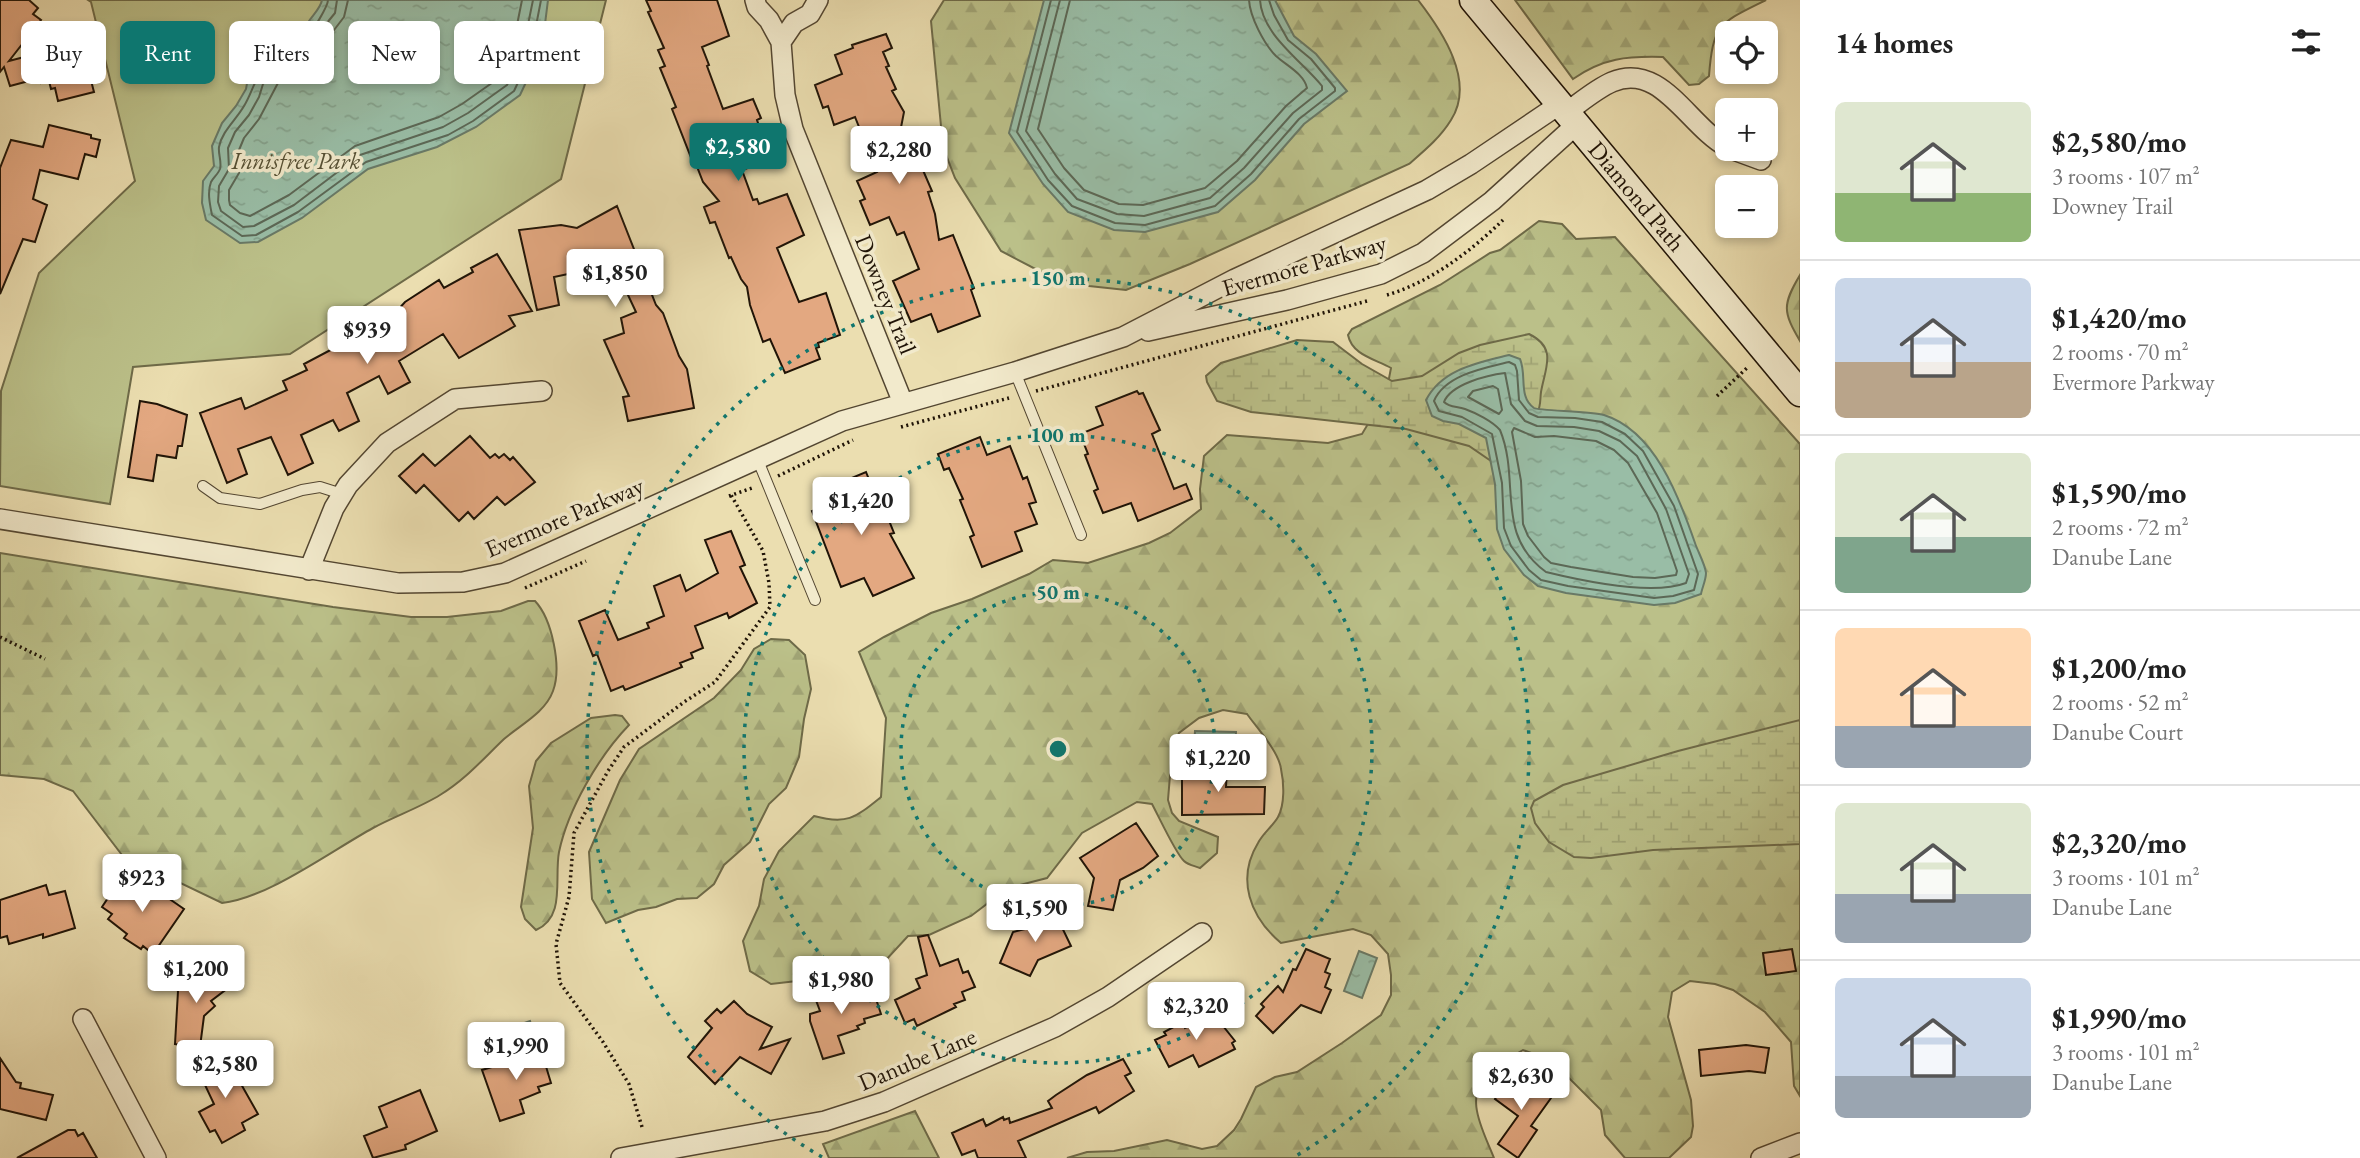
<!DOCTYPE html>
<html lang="en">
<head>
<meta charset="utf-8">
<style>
  :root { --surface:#fff; --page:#f2f2f2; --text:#222; --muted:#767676; --line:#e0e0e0; --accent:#0f766e }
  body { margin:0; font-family:"EB Garamond",serif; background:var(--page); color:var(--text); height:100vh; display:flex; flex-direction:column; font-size:26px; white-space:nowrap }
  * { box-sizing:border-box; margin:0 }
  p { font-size:23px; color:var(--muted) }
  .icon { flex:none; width:38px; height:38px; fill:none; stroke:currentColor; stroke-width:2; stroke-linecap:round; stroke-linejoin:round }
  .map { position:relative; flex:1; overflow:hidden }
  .sheet { display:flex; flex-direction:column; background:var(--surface); width:560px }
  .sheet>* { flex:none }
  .guide { position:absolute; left:21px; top:21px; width:665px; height:63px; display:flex; gap:14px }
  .tools { position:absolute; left:1715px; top:21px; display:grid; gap:14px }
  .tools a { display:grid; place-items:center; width:63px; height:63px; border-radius:10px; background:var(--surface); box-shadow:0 4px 10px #0003; font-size:35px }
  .price { position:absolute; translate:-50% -60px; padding:0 16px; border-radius:7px; background:#fff; color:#222; font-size:23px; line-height:46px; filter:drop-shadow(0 2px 4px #0008) }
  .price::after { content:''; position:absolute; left:50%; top:42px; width:21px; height:16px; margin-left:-10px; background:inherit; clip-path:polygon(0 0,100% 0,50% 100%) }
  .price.selected { background:var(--accent); color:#fff }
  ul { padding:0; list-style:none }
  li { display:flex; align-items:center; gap:21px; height:175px; padding:0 35px }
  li+li { border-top:2px solid var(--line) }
  li span { display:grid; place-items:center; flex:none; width:196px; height:140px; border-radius:10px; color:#555 }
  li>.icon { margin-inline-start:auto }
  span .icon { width:84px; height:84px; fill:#fffc; stroke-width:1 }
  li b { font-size:30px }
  h2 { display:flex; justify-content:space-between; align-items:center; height:84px; padding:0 35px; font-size:30px }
  .tag { padding:0 24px; border-radius:10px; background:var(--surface); box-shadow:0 4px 10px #0003; font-size:24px; line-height:63px }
  .tag.selected { background:var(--accent); color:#fff }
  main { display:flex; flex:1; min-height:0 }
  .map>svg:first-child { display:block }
  .forest { fill:url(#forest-firs); stroke:#6e6a48; stroke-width:2 }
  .wetland { fill:url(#wetland-marsh); stroke:#6e6a48; stroke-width:2 }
  .park { fill:#bbc089; stroke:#6e6a48; stroke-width:2 }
  .water { fill:url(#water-ripples); stroke:#697966; stroke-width:2 }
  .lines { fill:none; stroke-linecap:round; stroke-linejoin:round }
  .shore { stroke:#5c6856; stroke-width:2 }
  .building { fill:#e3a881; stroke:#201407; stroke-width:2 }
  .lane-casing { stroke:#534631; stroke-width:12 }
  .street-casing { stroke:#534631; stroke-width:22 }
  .secondary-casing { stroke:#201407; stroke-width:29 }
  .path { stroke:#201407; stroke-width:3.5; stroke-dasharray:2 3.5; stroke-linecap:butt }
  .lane { stroke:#f2eacc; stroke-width:10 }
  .street { stroke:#f2eacc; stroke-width:19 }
  .secondary { stroke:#f2eacc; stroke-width:26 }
  .ring { fill:none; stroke:#0f766e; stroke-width:3.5; stroke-dasharray:3.5 7 }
  .labels { text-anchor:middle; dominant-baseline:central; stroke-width:7; stroke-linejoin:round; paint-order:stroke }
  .park-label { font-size:24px; font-style:italic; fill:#565034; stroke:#f2eacc }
  .street-label { font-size:24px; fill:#201407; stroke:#f2eacc }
  .centre { fill:#0f766e; stroke:#f2eacc; stroke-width:3.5 }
  .ring-label { font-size:21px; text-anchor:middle; font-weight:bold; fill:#0f766e; stroke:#f2eacc; stroke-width:7; stroke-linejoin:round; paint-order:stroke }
</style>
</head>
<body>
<main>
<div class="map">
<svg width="1800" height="1158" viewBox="0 0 1800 1158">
  <defs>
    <pattern id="forest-firs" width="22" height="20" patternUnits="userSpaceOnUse" patternTransform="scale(1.75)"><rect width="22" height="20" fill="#bbc089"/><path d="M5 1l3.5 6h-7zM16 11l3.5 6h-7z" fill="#a0a475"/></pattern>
    <pattern id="wetland-marsh" width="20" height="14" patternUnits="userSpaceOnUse" patternTransform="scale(1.75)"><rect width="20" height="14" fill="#bbc089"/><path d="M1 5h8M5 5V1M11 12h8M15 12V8" fill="none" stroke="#a0a475"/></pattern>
    <pattern id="water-ripples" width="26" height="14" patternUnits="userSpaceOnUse" patternTransform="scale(1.75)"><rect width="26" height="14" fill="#99bda6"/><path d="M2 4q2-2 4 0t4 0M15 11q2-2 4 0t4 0" fill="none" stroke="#84a28d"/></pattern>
  </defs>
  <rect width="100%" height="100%" fill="#ebdeb0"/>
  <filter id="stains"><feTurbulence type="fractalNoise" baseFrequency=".00286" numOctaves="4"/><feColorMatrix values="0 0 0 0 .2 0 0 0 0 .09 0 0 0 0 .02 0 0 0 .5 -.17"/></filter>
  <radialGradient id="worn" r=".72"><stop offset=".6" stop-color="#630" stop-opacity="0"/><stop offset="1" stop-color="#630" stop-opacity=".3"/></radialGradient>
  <!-- forest -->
  <path class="forest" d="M944,0H1418C1442,31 1476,81 1451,120C1440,138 1424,151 1409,164L1190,264L1126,290L1089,286L1047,275L1001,251L955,178L943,147L931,21Z
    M1515,0H1766C1720,23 1713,23 1709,76L1699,84L1689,85L1663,57C1627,56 1603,58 1573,79Z
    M1539,221L1562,224L1576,239L1615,237L1800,444V1096L1794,1086L1791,1042L1765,1012L1733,990L1715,984L1690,981L1672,992L1668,1017L1691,1100L1693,1126L1691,1137L1669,1158H1625L1605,1135L1601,1110L1551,1060L1523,1050C1512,1057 1499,1063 1490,1071C1462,1096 1483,1130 1494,1158H1067L1087,1152L1114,1151L1167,1140L1202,1149L1217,1146L1234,1130L1241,1119L1256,1087L1275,1077L1297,1072L1342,1043L1381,1015L1391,995V975L1388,954L1371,935L1353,929L1281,943C1250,917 1236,879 1258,843C1263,833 1273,826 1278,817C1285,804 1284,783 1281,769C1279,752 1257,728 1247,714L1223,710L1199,718L1179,733L1172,751L1168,800L1172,813L1179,821L1218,837L1217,853L1200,868C1195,866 1188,865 1184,861C1176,854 1159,817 1152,804L1137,802L1082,833L1047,878L1008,888L971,916L929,935L908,936L886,960L871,967L857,961L797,981L771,984L750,971L743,941L759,906L764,879L779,851L814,816C847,825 855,818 881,797L886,718L859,652L884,637L931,613L972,599L1029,574L1053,560L1088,563L1149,543L1170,533L1201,509L1200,489L1204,456L1227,435L1328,443L1362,434L1386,394L1391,368C1375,359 1352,355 1348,335L1352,329L1440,285L1490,253L1500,250Z
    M1800,275V341C1783,312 1782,305 1800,275Z
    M0,553L333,607L411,617H447L501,611L528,601H535C552,619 562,667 553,691C545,713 520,725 504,739C483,759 465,780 440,795C419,808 395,816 373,828C331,851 268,898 222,903L122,855L73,791L44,779L0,775Z
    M771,639L789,640L805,655L811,689L804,719L799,757L786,788L769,804L750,842L724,865L714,884L697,898L677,899L656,907L638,910L606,923L592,899L589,852L620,780L639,749L714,698L741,670L754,649Z
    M615,715L622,716L629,725C599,756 568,809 559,852C554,879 566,917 536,930L525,919L521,907L533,828L529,786L536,761L551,743L591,718Z
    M915,1111L939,1158H829L823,1144Z"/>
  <!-- wetland -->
  <path class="wetland" d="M1529,334C1558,348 1545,368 1541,392C1540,399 1541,407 1537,413C1524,430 1506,446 1491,461L1469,446L1406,429L1251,412L1217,401L1207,382L1206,376L1221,363L1297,340L1333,342L1362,364L1392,381L1422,376L1459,353L1480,345Z
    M1800,720V844L1653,850L1591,858L1574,857L1549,842L1535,823L1531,808L1534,801L1563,785L1678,751Z"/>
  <!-- park -->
  <path class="park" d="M88,0H606L561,179L290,354L133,367L110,504L0,486L1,391L39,273L135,181L91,2Z"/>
  <!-- water -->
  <path class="water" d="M322,0H548L545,24L537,59L520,95L476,127L437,147L368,169L302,218L258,242L240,243L206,220L202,203L203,181L214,166L212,146L222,123L236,106L246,89L248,78L258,64L275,47L305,29C308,18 320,11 322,0Z
    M1044,0H1275L1294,36L1316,54L1347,91L1304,124L1255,180L1218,212L1145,232L1114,230L1068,212L1043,184L1009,133Z
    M1509,355L1520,359C1527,375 1518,397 1534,408C1539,411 1591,411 1604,415C1655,431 1679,497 1695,543C1698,552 1705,564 1706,573C1706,580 1702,588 1701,594L1675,603L1654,605L1566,593L1538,586L1524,575L1504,549L1497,529L1495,484L1486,438L1459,424L1443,421L1432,416L1426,400C1442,369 1477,363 1509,355Z
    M1195,731L1236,732L1235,749L1194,747Z
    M1359,951L1377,958L1362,998L1344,991Z
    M530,1021L535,1036L503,1047L498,1032Z"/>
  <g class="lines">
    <!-- shore -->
    <path class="shore" d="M328,0C328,6 312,33 307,36C292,47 277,53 264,68C254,80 252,93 244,106C236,120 222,131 219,147C218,154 222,162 220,169C218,174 213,178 211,182C207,192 210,205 212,215L242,236L256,235L298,212L366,162L448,135L473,121L514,91L530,57L541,0
      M337,0L335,13L322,29L316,40L285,60L263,84L259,97L249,115L235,132L228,148L229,169L219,186L218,202L221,211L243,227L254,226L294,205L360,155L443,127L468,113L507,85L522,54L533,0
      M348,0L344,17L331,34L326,45L291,68L279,81L259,119L244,138L239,150V173L229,190V200L230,205L240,213L250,216L289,195L355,146L439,117L462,104L499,78L512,50L522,0
      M1051,0L1017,132L1048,180L1072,206L1115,223L1145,225L1215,206L1251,174L1299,119L1335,91V88L1311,59L1288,40L1274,15L1269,0
      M1060,0L1026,131L1055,174L1077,199L1117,214L1144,216L1210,198L1244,168L1293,113L1322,90V86C1302,61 1262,35 1260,0
      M1070,0L1038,129L1064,168L1084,190L1119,204L1143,205L1205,188L1237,161L1286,106L1307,88C1304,74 1287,66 1276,56C1264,44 1250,17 1249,0
      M1509,362L1515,365L1517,371L1519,400L1529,413L1538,417L1575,418L1602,422L1625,434L1643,451L1674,506L1698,574L1694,590L1673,596L1654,598L1568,586L1541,580L1529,570L1511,546L1504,528L1502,483L1492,434L1462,417L1439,411L1434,401C1445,375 1484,368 1509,362Z
      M1505,373L1511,404L1525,421L1537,426L1574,427L1599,431L1620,441L1637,456L1666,509L1689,574L1686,583C1651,596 1583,581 1546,572C1494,534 1521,481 1500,430C1492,421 1476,413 1465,409C1457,406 1450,408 1444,402C1451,384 1488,375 1505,373Z
      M1493,386L1498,389L1502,410L1499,414L1468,397L1473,391Z
      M1514,428L1535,437L1554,436L1596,441L1614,450L1628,463L1657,513L1677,571L1676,575L1655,578L1633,577L1571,567L1551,563L1544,557L1528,536L1523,524L1521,481L1512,432Z"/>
  </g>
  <!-- building -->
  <path class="building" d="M0,0H29L38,8L33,14L41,20L9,61L81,42L94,92L58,101L55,88L51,89L49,81L41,83L40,78L10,86L4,67L0,72Z
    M646,0H717L729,36L702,47L709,65L707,66L723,109L753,99L761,118L757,120L764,141L741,150L748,168L742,170L753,200L757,199L759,204L787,194L804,235L777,248L799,302L826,293L840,335L818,343L819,347L816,348L820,359L785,373L770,339L763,342L750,305L747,287L741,279L731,257L729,258L715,222L710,223L704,207L719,201L703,182L694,159L692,160L672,109L676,107L660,68L665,66L658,50L664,48L648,12L651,11Z
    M886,34L892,48L883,52L889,66L886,67L896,89L892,91L904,112L898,143L912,138L919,153L916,154L932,191L928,192L935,214L939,240L953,235L974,288L971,290L980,316L938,332L931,314L911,322L893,281L919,269L904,232L897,235L889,217L870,225L860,201L865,199L857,181L877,172L855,117L834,125L828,106L823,108L815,85L842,74L835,55L853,48L852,45Z
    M49,125L91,135V138L100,140L96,157L85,154L78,179L40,170L33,199L47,205L35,242L23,239L0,294V168L11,140L43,147Z
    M617,206L656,305L663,313L679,356L687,369L694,408L628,421L623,397L629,396L604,340L624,333L621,318L636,312L612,261L596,268L554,277L559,305L537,310L519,230L561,225L577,228Z
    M497,254L532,311L509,316L515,326L459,358L443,334L399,361L410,382L388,394L379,376L347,393L359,421L339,431L333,420L301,435L313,463L288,475L271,437L238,449L247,474L227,483L200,413L241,398L245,409L287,390L283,381L307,370L304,364L338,346L360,341L356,333L396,312L405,302L439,280L444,288L473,272L471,268Z
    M1137,391L1139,394L1143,393L1160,430L1152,434L1174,489L1186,484L1192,499L1138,521L1131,503L1103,513L1094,491L1098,489L1085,455L1088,454L1080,434L1103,425L1096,407Z
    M140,401L157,404L187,415L182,446H178L176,458L157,455L153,481L128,477Z
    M470,436L490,458L495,454L499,458L504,454L510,460L513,457L535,482L505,505L497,497L474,519L468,512L459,521L424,485L416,493L399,476L423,454L435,466Z
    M980,437L987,455L1010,446L1023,479L1027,477L1036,502L1029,504L1037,524L1015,532L1022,551L982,567L970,537L974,535L960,500L963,499L949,468L944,470L938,454Z
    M866,472L870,482L873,481L894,533L890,534L914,578L873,596L864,578L841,587L812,511L833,503L831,498L834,497L830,487Z
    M731,531L745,565L740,567L757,603L729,618L727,613L695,626L703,648L691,653L693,658L680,663L682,667L625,690L623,686L611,691L597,654L593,656L579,621L605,610L618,640L649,628L647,623L664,616L654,586L680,575L686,591L718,573L705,540Z
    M1182,767L1227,768L1226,787H1265L1264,814L1182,815Z
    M1136,823L1158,856L1143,868L1120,880L1113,910L1088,906L1094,878L1080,858Z
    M124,874L152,893L155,889L184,909L153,954L143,946L141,949L124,938L127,934L108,919L112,914L102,907Z
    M46,885L49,895L65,891L75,928L43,938V934L9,944L7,936L0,938V900Z
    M1049,915H1056L1071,946L1038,960L1030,976L1000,963L1013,932L1025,929L1024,925Z
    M928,935L940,966L958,959L963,973L968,971L975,987L962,992L965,1000L954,1004L956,1007L917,1026L914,1019L905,1023L895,1000L920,988L916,979L927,975L918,937Z
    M1306,949L1330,959L1325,972L1330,974L1325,987L1331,990L1321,1013L1301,1005L1273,1033L1256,1016L1264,1007L1261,1004L1278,986L1283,992L1293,969L1296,970Z
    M1792,949L1796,971L1766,975L1763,953Z
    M210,966L228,988L211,1001L215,1006L204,1016L200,1047L175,1044L178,991L174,987L199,968L203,972Z
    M862,982L866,992L873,990L881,1014L864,1019L865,1023L857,1026L859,1029L838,1036L844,1053L823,1059L810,1021V1014L820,1011L814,995Z
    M734,1001L747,1014L772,1027L760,1049L790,1039L771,1074L740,1057L715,1084L688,1057L712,1028L705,1021L717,1009L721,1013Z
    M1215,1016L1235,1041L1232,1043L1235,1049L1199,1067L1193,1055L1169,1067L1155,1040L1166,1035L1164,1032L1183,1022L1185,1028Z
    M1746,1045L1769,1048L1765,1073L1749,1071L1701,1076L1699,1050Z
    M541,1050L551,1083L538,1087L540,1092L520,1100L524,1113L500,1121L482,1070L505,1063L504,1060Z
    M224,1054L258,1114L242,1123L245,1130L222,1143L215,1130L210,1132L199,1112L214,1104L197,1068Z
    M0,1058L16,1082L21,1083L20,1088L53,1095L46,1120L0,1109Z
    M1123,1059L1131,1073L1125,1076L1134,1091L1099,1113L1096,1107L1018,1141L1026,1158H978L975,1150L962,1155L952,1133L983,1119L986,1126L1003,1117L1004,1120L1009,1118L1010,1123L1052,1108L1048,1101L1056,1095L1087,1075Z
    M1514,1072L1551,1098L1531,1126L1537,1130L1518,1158L1498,1144L1518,1116L1495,1099Z
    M420,1090L437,1131L405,1145L406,1149L373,1158L364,1136L387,1127L379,1107Z
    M68,1130H75L78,1136L83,1133L97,1158H17Z"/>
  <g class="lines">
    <!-- lane casing -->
    <g class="lane-casing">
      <path id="lane" d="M1015,372L1081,535
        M757,458L815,600
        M203,486L220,498L260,504L302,490L320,487L342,494"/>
    </g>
    <!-- street casing -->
    <g class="street-casing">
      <path id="street" d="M755,0L757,7L769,20L781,42L785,95L793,129L903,403
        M781,42L794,23L810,14L818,0
        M1567,112C1581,102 1596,89 1612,82C1661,61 1688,126 1727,147
        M1731,149L1761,160
        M1148,331L1287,300L1381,274L1423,253L1492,201L1577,124
        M0,519L398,583L463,582L505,573L842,421L1015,372L1123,337L1235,279L1427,190L1471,164L1560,104
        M309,570L334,508L348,485L387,443L455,399L542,391
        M83,1019L156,1158
        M621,1158L825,1121L884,1102L1055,1027L1108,997L1202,933
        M1761,1158L1800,1143"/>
    </g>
    <!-- secondary casing -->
    <g class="secondary-casing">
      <path id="secondary" d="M1473,0L1800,393"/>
    </g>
    <!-- path -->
    <path class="path" d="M1387,295C1431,282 1471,251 1503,220
      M1036,391L1367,301
      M1717,396L1748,367
      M901,427L1009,398
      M778,476L853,440
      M729,496L755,487
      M525,588L586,561
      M0,637L45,659
      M642,1127L629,1084L603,1042L560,983L556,944L569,897L574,833L608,771L624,747L684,702L715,682L770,607L769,583L763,551L731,495"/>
    <!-- lane -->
    <use href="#lane" class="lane"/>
    <!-- street -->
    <use href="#street" class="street"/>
    <!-- secondary -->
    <use href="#secondary" class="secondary"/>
  </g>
  <!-- distance rings -->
  <g class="ring">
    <circle cx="1058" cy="749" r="157"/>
    <circle cx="1058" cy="749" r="314"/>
    <path d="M822 1157A471 471 0 1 1 1294 1157"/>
  </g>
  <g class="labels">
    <!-- park labels -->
    <g class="park-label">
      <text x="296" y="160">Innisfree Park</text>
    </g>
    <!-- street labels -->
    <g class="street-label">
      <text transform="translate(1637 196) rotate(50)">Diamond Path</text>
      <text transform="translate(1304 265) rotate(-16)">Evermore Parkway</text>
      <text transform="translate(886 294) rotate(68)">Downey Trail</text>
      <text transform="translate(564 517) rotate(-23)">Evermore Parkway</text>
      <text transform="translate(917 1059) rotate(-23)">Danube Lane</text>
    </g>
  </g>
  <circle cx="1058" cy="749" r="10" class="centre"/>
  <g class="ring-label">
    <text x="1058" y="285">150 m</text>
    <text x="1058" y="442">100 m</text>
    <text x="1058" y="599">50 m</text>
  </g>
  <rect width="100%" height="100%" filter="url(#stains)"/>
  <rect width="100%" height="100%" fill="url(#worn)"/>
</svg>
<div class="tools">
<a><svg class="icon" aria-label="locate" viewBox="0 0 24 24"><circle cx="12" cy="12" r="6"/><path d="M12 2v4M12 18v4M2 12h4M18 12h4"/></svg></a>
<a>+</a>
<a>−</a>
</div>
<b class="price selected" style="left:738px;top:183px">$2,580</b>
<b class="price" style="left:899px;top:186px">$2,280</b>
<b class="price" style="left:615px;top:309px">$1,850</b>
<b class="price" style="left:367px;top:366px">$939</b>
<b class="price" style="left:861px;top:537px">$1,420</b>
<b class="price" style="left:1218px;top:794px">$1,220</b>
<b class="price" style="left:142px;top:914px">$923</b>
<b class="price" style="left:1035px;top:944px">$1,590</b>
<b class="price" style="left:196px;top:1005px">$1,200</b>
<b class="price" style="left:841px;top:1016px">$1,980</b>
<b class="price" style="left:1196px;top:1042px">$2,320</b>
<b class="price" style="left:516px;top:1082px">$1,990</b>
<b class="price" style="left:225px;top:1100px">$2,580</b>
<b class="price" style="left:1521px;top:1112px">$2,630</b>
<div class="guide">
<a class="tag">Buy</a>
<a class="tag selected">Rent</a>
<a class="tag">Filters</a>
<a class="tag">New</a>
<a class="tag">Apartment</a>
</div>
</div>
<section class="sheet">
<h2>14 homes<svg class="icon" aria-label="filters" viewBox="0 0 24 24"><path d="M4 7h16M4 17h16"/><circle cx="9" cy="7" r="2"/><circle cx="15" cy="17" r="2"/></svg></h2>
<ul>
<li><span style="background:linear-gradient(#dfe7d0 65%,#8fb573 0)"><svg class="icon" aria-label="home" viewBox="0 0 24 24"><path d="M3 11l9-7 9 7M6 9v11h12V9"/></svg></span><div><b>$2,580/mo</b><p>3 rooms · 107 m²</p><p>Downey Trail</p></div></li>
<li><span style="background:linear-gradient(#c9d6e8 60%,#b9a48a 0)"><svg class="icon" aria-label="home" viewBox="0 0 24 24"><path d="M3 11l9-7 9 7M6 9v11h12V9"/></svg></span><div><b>$1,420/mo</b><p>2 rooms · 70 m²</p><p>Evermore Parkway</p></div></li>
<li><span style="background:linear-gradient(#dfe7d0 60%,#7fa58c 0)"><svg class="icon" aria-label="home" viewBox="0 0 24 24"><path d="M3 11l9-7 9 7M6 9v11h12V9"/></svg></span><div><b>$1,590/mo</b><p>2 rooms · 72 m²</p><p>Danube Lane</p></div></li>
<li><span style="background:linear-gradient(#ffd9b3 70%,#9aa5b1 0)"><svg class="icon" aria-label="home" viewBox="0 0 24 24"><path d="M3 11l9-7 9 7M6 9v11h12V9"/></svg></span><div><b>$1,200/mo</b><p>2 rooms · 52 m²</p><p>Danube Court</p></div></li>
<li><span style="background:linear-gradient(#dfe7d0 65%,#9aa5b1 0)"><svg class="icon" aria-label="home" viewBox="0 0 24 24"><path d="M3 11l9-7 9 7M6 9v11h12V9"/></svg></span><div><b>$2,320/mo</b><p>3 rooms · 101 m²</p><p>Danube Lane</p></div></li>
<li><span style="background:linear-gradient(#c9d6e8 70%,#9aa5b1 0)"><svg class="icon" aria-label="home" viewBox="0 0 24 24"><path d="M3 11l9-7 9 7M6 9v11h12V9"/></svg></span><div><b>$1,990/mo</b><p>3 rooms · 101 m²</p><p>Danube Lane</p></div></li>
</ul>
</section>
</main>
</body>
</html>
